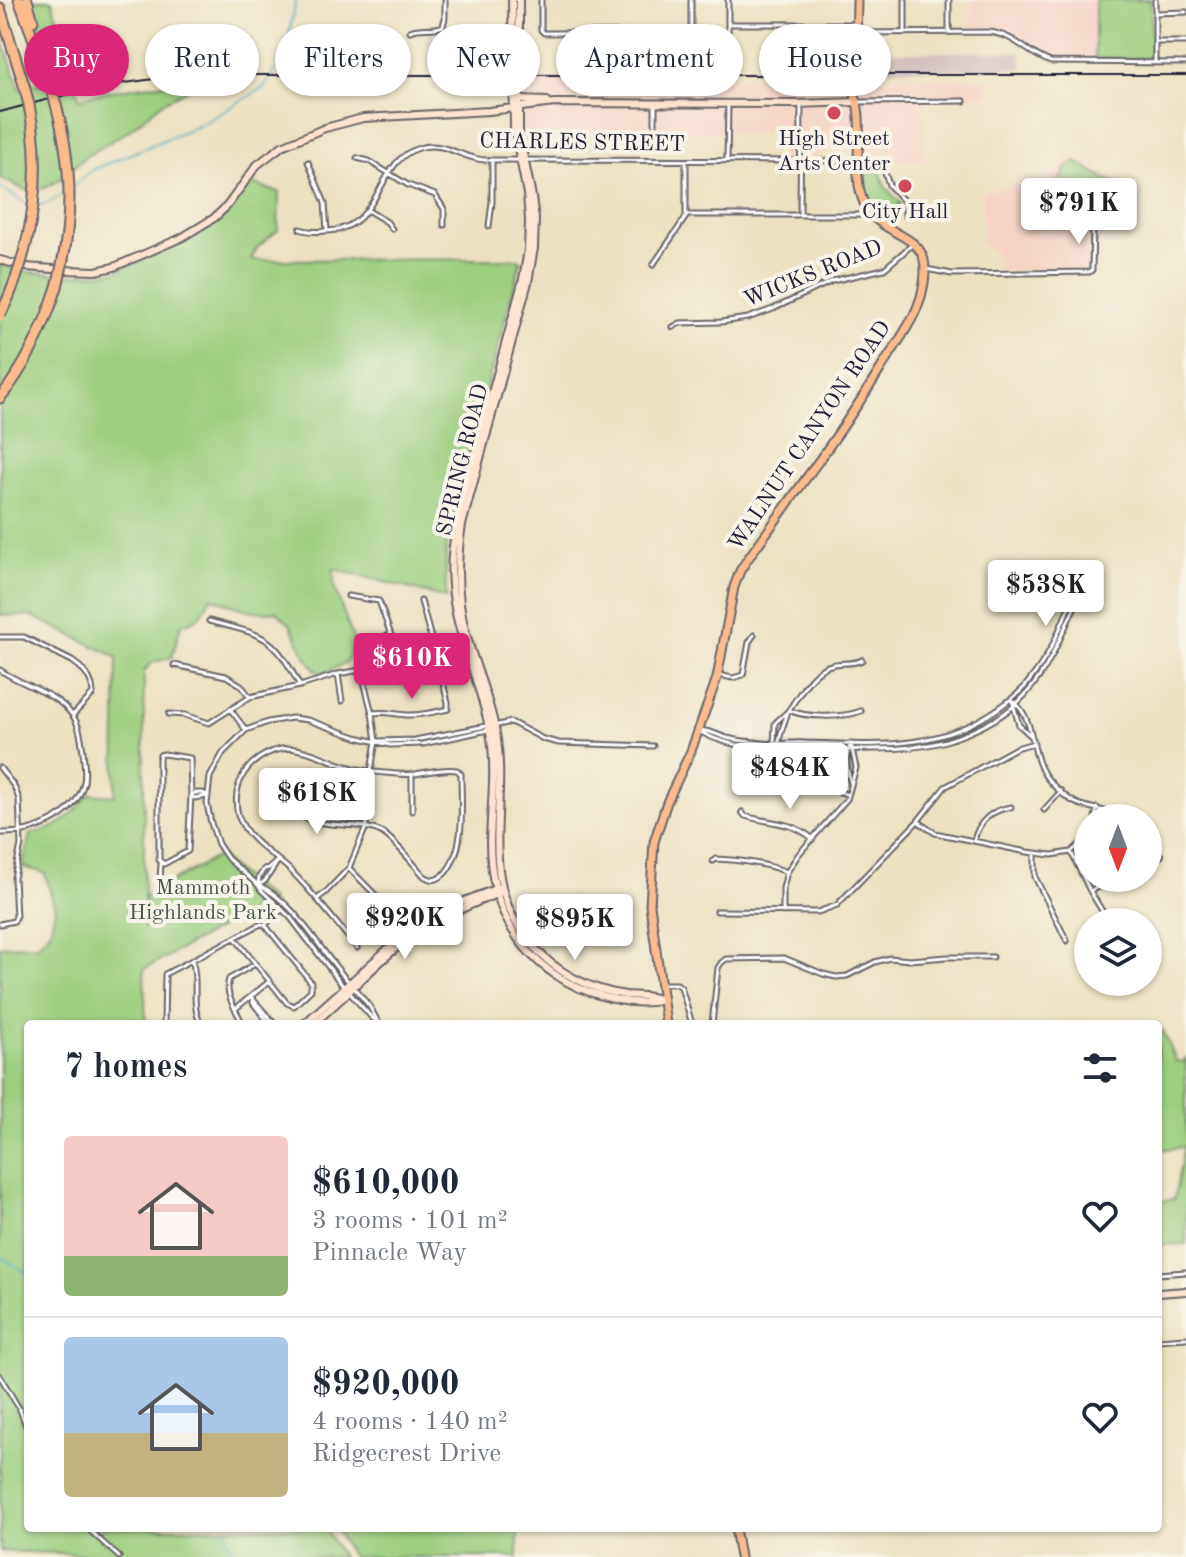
<!DOCTYPE html>
<html lang="en">
<head>
<meta charset="utf-8">
<style>
  :root { --surface:#fff; --page:#f2f2f3; --text:#1f2937; --muted:#747a83; --line:#e0e1e3; --accent:#db2777 }
  body { margin:0; font-family:"Old Standard TT",serif; background:var(--page); color:var(--text); height:100vh; display:flex; flex-direction:column; font-size:30px; white-space:nowrap }
  * { box-sizing:border-box; margin:0 }
  p { font-size:26px; color:var(--muted) }
  .icon { flex:none; width:44px; height:44px; fill:none; stroke:currentColor; stroke-width:2; stroke-linecap:round; stroke-linejoin:round }
  .map { position:relative; flex:1; overflow:hidden }
  .details { position:absolute; left:24px; top:1020px; width:1138px; height:512px; display:flex; flex-direction:column; background:var(--surface); border-radius:8px; box-shadow:0 2px 6px #0004 }
  .details>* { flex:none }
  .top-card { position:absolute; left:24px; top:24px; width:1138px; height:72px; display:flex; gap:16px }
  .needle { width:52px; rotate:180deg }
  .fabs { position:absolute; left:1074px; top:804px; display:grid; gap:16px }
  .fabs a { display:grid; place-items:center; width:88px; height:88px; border-radius:50%; background:var(--surface); box-shadow:0 2px 6px #0004; font-size:40px }
  .price { position:absolute; translate:-50% -68px; padding:0 18px; border-radius:8px; background:#fff; color:#222; font-size:26px; line-height:52px; filter:drop-shadow(0 2px 4px #0008) }
  .price::after { content:''; position:absolute; left:50%; top:48px; width:24px; height:18px; margin-left:-12px; background:inherit; clip-path:polygon(0 0,100% 0,50% 100%) }
  .price.on { background:var(--accent); color:#fff }
  ul { padding:0; list-style:none }
  li { display:flex; align-items:center; gap:24px; height:200px; padding:0 40px }
  li+li { border-top:2px solid var(--line) }
  li span { display:grid; place-items:center; flex:none; width:224px; height:160px; border-radius:8px; color:#555 }
  li>.icon { margin-inline-start:auto }
  span .icon { width:96px; height:96px; fill:#fffc; stroke-width:1 }
  li b { font-size:34px }
  h2 { display:flex; justify-content:space-between; align-items:center; height:96px; padding:0 40px; font-size:34px }
  .tag { padding:0 28px; border-radius:36px; background:var(--surface); box-shadow:0 2px 6px #0004; font-size:28px; line-height:72px }
  .tag.on { background:var(--accent); color:#fff }
  .map>svg:first-child { display:block }
  .built { fill:#f6d2c4 }
  .industrial { fill:#d1bfbe }
  .green { fill:#9bce7e; stroke:#5e785c; stroke-width:2 }
  .lines { fill:none; stroke-linecap:round; stroke-linejoin:round }
  .stream { stroke:#46acc6; stroke-width:2 }
  .street-casing { stroke:#69656a; stroke-width:7 }
  .secondary-casing { stroke:#69656a; stroke-width:10 }
  .primary-casing { stroke:#69656a; stroke-width:11 }
  .highway-casing { stroke:#69656a; stroke-width:13 }
  .street { stroke:#fff; stroke-width:3 }
  .secondary { stroke:#fde4d1; stroke-width:6 }
  .primary { stroke:#fbbb8d; stroke-width:7 }
  .highway { stroke:#fbbb8d; stroke-width:9 }
  .rail { stroke:#22223b; stroke-width:2 }
  .highway-bridge-casing { stroke:#69656a; stroke-width:13; stroke-linecap:butt }
  .highway-bridge { stroke:#fbbb8d; stroke-width:9 }
  .poi-dot { fill:#d1495b; stroke:#f7f3e8; stroke-width:3 }
  .labels { text-anchor:middle; dominant-baseline:central; stroke-width:8; stroke-linejoin:round; paint-order:stroke }
  .poi-label { font-size:22px; fill:#22223b; stroke:#f7f3e8 }
  .street-label { font-size:22px; fill:#22223b; stroke:#f7f3e8 }
  .park-label { font-size:22px; fill:#46564f; stroke:#f7f3e8 }
</style>
</head>
<body>
<div class="map">
<svg width="1186" height="1557" viewBox="0 0 1186 1557">
  <rect width="100%" height="100%" fill="#f7f3e8"/>
  <filter id="ink" filterUnits="userSpaceOnUse"><feTurbulence type="fractalNoise" baseFrequency=".0125" numOctaves="2"/><feDisplacementMap in="SourceGraphic" scale="16" xChannelSelector="R" yChannelSelector="G"/><feConvolveMatrix kernelMatrix="1 2 1 2 8 2 1 2 1" color-interpolation-filters="sRGB"/></filter>
  <filter id="wash" filterUnits="userSpaceOnUse"><feTurbulence type="fractalNoise" baseFrequency=".006" numOctaves="4" result="noise"/><feDisplacementMap in="SourceGraphic" scale="32" xChannelSelector="R" yChannelSelector="G"/><feGaussianBlur stdDeviation="1.8" result="paint"/><feColorMatrix in="noise" values="0 0 0 0 0 0 0 0 0 0 0 0 0 0 0 0 0 1.4 0 .05"/><feComposite in="paint" operator="in"/></filter>
  <g filter="url(#wash)">
    <rect width="100%" height="100%" fill="#ece1c0"/>
    <!-- built -->
    <path class="built" d="M972,0H1095V58L1052,57L1035,50L1020,37L1009,32L996,28H972Z
      M988,79V95L925,98L924,161H878L863,157V134H823L822,156H780V133L523,132V114L525,112L523,80Z
      M1069,154L1132,190L1101,243L1097,270L1000,271L998,255L983,243V192L1051,179Z"/>
    <!-- industrial -->
    <path class="industrial" d="M453,27L461,38L462,70L427,69V32L441,33Z
      M863,52H1021L1022,68L864,70Z"/>
    <!-- green -->
    <path class="green" d="M31,0H52L79,98C122,88 158,83 203,80L162,103L128,131L85,157L60,179L45,188L25,190L0,178V32L20,89L54,79Z
      M1095,0H1151V54L1147,58H1095Z
      M1076,162L1126,190L1110,218L1107,219L1082,205L1078,206L1073,216L1061,209L1066,200L1073,202L1053,191L1054,187C1063,180 1064,165 1076,162Z
      M864,165C885,165 879,175 886,187C890,193 896,198 901,203L885,218C870,202 857,188 864,165Z
      M248,183L279,192L278,230L257,248L251,260L518,259L521,261L452,516L446,548V598L334,569V586L355,644L346,663L320,675L307,659L290,624L276,611C252,615 232,605 211,597L200,617L181,625L172,657L152,663L144,671V930L145,896L220,855L232,868L271,900L144,969L146,1024H28V1528H325L342,1557H114V1555L0,1551V946L37,945L50,932L55,909L45,873L23,867L30,834C59,830 72,816 89,794L115,796L117,657L32,616L0,615V265L29,272L65,275L113,272L167,249L221,221Z
      M1158,1030L1163,1031L1176,1061L1184,1062L1186,1057V1244L1158,1245V1202L1174,1199L1184,1147L1158,1150Z
      M335,1528H518V1557H352Z"/>
    <g class="lines">
      <!-- stream -->
      <path class="stream" d="M73,186L92,170L202,124L263,88L275,71L288,38L296,0
        M0,188L28,204
        M38,205L48,203L65,193
        M0,1256L28,1274
        M224,1528L234,1557"/>
    </g>
  </g>
  <g filter="url(#ink)">
    <g class="lines">
      <!-- street casing -->
      <g class="street-casing">
        <path id="street" d="M541,0V30L544,33H549L689,32L691,29V0
          M949,0V32
          M1155,0V62
          M1155,13L1186,12
          M728,24H853
          M410,31C422,26 432,31 443,26L445,18V0
          M857,33L989,32C1016,35 1027,54 1051,62L1186,63
          M905,33V0
          M1156,42H1186
          M728,50V0
          M857,102L964,101
          M655,103V135
          M357,158L369,161L408,185L435,195L444,209V225
          M727,161L728,104
          M308,162L325,203L327,231
          M367,210L387,222L392,229
          M686,215H870
          M800,215L801,104
          M489,226L492,202V160
          M300,229C308,232 316,232 325,231C384,230 374,161 419,148C444,140 462,159 485,160L871,161L876,163L884,170L889,185L902,199L905,203V215L911,216
          M653,265L686,217V161
          M926,269L952,274L1089,272L1092,270L1093,226
          M673,327L680,323L721,322L748,318L773,309L832,281L884,269L913,244
          M1090,568C1074,588 1068,611 1058,633C1051,650 1041,666 1030,680C1022,692 1010,700 999,708C938,751 877,745 806,743C791,742 777,745 763,743C751,742 739,741 727,738C717,735 709,730 698,730C709,738 724,742 738,745C756,749 774,748 793,749C819,750 846,750 873,749C897,749 922,748 946,741C971,733 996,722 1016,704C1058,665 1063,618 1094,573
          M348,596L379,601L398,655L396,674
          M209,621C265,636 272,633 300,686
          M0,637H24L72,661L80,667L89,678L92,685L93,694L73,715
          M364,644L390,635
          M174,665L226,676L241,685L249,696
          M0,670C23,686 56,692 73,716C80,726 81,739 83,751C84,762 86,772 84,782C76,818 32,834 0,833
          M338,674L342,701
          M718,675L733,678L743,675L749,642L754,635
          M230,709L246,730
          M789,710C805,718 843,718 861,711
          M788,711C799,696 812,669 831,665C841,662 852,665 862,660
          M788,711C786,719 783,725 781,733C779,739 780,743 776,749L774,744L775,723Z
          M372,713C384,711 394,714 406,715C420,716 435,712 448,709V702L421,601
          M169,714L185,715L209,723L250,697L300,686L338,674L361,670L416,678L440,673
          M494,726L511,722L543,739L559,743L653,746
          M1031,736L1019,725L1012,700C1037,719 1029,755 1047,778C1054,787 1066,798 1076,803C1092,810 1109,809 1124,818
          M376,741L415,740L486,726
          M164,754L190,758L191,796L188,851L164,864L159,860V759L160,755Z
          M0,768L14,786L19,799L21,845L14,878L16,917L14,921L0,924
          M412,774V811
          M779,777L825,786L848,795
          M194,793H203L208,796L194,798L191,796Z
          M289,803C308,835 352,818 381,832C393,838 414,865 424,876C433,882 439,880 446,872C466,848 461,805 461,774L457,770C443,768 429,772 415,774C405,775 394,774 385,773C371,772 356,769 343,765C311,754 290,737 258,759C251,764 246,769 242,777C235,791 234,810 242,824C254,846 277,856 294,874C317,897 336,923 357,948
          M1044,810L1061,791
          M742,812L745,816C771,824 790,820 813,839
          M1095,818L1097,808
          M919,822L935,833L1027,852L1052,855L1071,852L1088,837
          M1148,840L1161,856
          M974,841C978,822 991,810 1011,807
          M1071,852L1090,891L1104,914
          M1035,853V877L1067,941
          M713,861L716,859C741,860 764,863 787,872
          M349,868L397,917
          M160,880L161,864
          M258,885C296,901 321,954 350,983
          M258,885L259,877L264,869L269,868L278,860
          M258,885L265,881L278,861
          M1090,891L1116,878
          M317,899L325,893L349,868L366,827L371,771L376,741L372,713L361,670
          M717,911L818,912L837,905L918,821L945,787L1016,748L1034,743
          M783,912V888L787,872L798,855L847,799L856,768L851,744C844,757 847,770 851,784
          M265,925L282,909
          M235,938L287,1003L294,1006L311,990V982L265,925
          M192,960C199,981 191,1002 199,1020
          M661,984H677L681,987L692,1024
          M343,986L290,917L261,890L258,885L228,859L218,844L211,823L207,804L210,777L223,753L246,730L268,722L292,718L308,720L356,737L390,745L423,744L488,730
          M355,989L370,1007L379,1024
          M348,991L372,1018L378,1022
          M251,997L275,1024
          M253,999V1003L270,1024
          M235,1009L270,981
          M164,1024L165,974L261,924L265,925
          M243,1024C236,1010 224,994 229,979L255,964
          M712,1024L718,968L721,963L726,959L784,958L823,974L836,977L847,976L875,962L890,958L910,960L947,957H993
          M1158,1274L1186,1272
          M1158,1340L1186,1338
          M0,1376L20,1410L28,1431
          M87,1528L119,1557"/>
      </g>
      <!-- secondary casing -->
      <g class="secondary-casing">
        <path id="secondary" d="M512,0L514,128L527,194L529,220L528,250L523,279C507,337 491,396 475,455C466,488 455,521 452,555C446,624 481,674 491,738C496,772 491,807 490,841C490,907 518,960 579,988C603,998 636,1007 662,1000
          M519,0V134L531,191L535,218L534,248L528,282L462,525C456,562 456,597 466,633C475,667 490,699 496,733C509,808 475,878 531,944C555,972 590,990 626,995C638,996 650,995 662,1000
          M519,94L520,98L523,100L547,101
          M0,260L26,267L67,270L96,271L114,267L181,238L214,218L227,206L257,165L282,146L325,128L363,118L489,111L555,103L795,104L857,102
          M304,1024L411,928L444,909L498,888
          M313,1024C343,999 370,969 400,945C430,922 464,907 499,893
          M1158,1293L1186,1291"/>
      </g>
      <!-- primary casing -->
      <g class="primary-casing">
        <path id="primary" d="M666,1024L650,905L654,842L667,802L691,751L717,678L734,587L740,571L747,560C792,497 839,436 880,370C892,350 908,330 917,308C923,294 927,274 924,260C917,231 873,234 862,198C851,165 866,128 855,95L857,0
          M735,1528L740,1557"/>
      </g>
      <!-- highway casing -->
      <g class="highway-casing">
        <path id="highway" d="M19,0L48,78
          M27,0L33,21
          M0,8L24,85
          M0,398C27,365 44,327 57,287"/>
      </g>
      <!-- street -->
      <use href="#street" class="street"/>
      <!-- secondary -->
      <use href="#secondary" class="secondary"/>
      <!-- primary -->
      <use href="#primary" class="primary"/>
      <!-- highway -->
      <use href="#highway" class="highway"/>
      <!-- rail -->
      <path class="rail" d="M0,112C70,93 130,78 203,75H1186"/>
      <!-- highway-bridge casing -->
      <g class="highway-bridge-casing">
        <path id="highway-bridge" d="M48,78C72,150 76,213 57,287
          M0,316C35,245 46,162 24,85"/>
      </g>
      <!-- highway-bridge -->
      <use href="#highway-bridge" class="highway-bridge"/>
    </g>
  </g>
  <!-- markers -->
  <g class="poi-dot">
    <circle cx="834" cy="113" r="8"/>
    <circle cx="905" cy="186" r="8"/>
  </g>
  <g class="labels">
    <!-- poi labels -->
    <g class="poi-label">
      <text x="834" y="139">High Street<tspan x="834" dy="25">Arts Center</tspan></text>
      <text x="905" y="212">City Hall</text>
    </g>
    <!-- street labels -->
    <g class="street-label">
      <text transform="translate(582 143) rotate(1)">CHARLES STREET</text>
      <text transform="translate(813 274) rotate(-22)">WICKS ROAD</text>
      <text transform="translate(810 436) rotate(-56)">WALNUT CANYON ROAD</text>
      <text transform="translate(463 460) rotate(-76)">SPRING ROAD</text>
    </g>
    <!-- park labels -->
    <g class="park-label">
      <text x="203" y="888">Mammoth<tspan x="203" dy="25">Highlands Park</tspan></text>
    </g>
  </g>
</svg>
<div class="fabs">
<a><svg class="needle" viewBox="-14 -14 28 28"><path d="M0-13l5 13h-10z" fill="#e53935"/><path d="M0 13l5-13h-10z" fill="#747a83"/></svg></a>
<a><svg class="icon" aria-label="layers" viewBox="0 0 24 24"><path d="M12 4l9 5-9 5-9-5zM3 14l9 5 9-5"/></svg></a>
</div>
<b class="price" style="left:1079px;top:246px">$791K</b>
<b class="price" style="left:1046px;top:628px">$538K</b>
<b class="price on" style="left:412px;top:701px">$610K</b>
<b class="price" style="left:790px;top:811px">$484K</b>
<b class="price" style="left:317px;top:836px">$618K</b>
<b class="price" style="left:405px;top:961px">$920K</b>
<b class="price" style="left:575px;top:962px">$895K</b>
<div class="top-card">
<a class="tag on">Buy</a>
<a class="tag">Rent</a>
<a class="tag">Filters</a>
<a class="tag">New</a>
<a class="tag">Apartment</a>
<a class="tag">House</a>
</div>
<section class="details">
<h2>7 homes<svg class="icon" aria-label="filters" viewBox="0 0 24 24"><path d="M4 7h16M4 17h16"/><circle cx="9" cy="7" r="2"/><circle cx="15" cy="17" r="2"/></svg></h2>
<ul>
<li><span style="background:linear-gradient(#f6c9c9 75%,#8fb573 0)"><svg class="icon" aria-label="home" viewBox="0 0 24 24"><path d="M3 11l9-7 9 7M6 9v11h12V9"/></svg></span><div><b>$610,000</b><p>3 rooms · 101 m²</p><p>Pinnacle Way</p></div><svg class="icon" aria-label="heart" viewBox="0 0 24 24"><path d="M12 20l-8-8c-3-5 5-10 8-4 3-6 11-1 8 4z"/></svg></li>
<li><span style="background:linear-gradient(#a9c7e8 60%,#c2b280 0)"><svg class="icon" aria-label="home" viewBox="0 0 24 24"><path d="M3 11l9-7 9 7M6 9v11h12V9"/></svg></span><div><b>$920,000</b><p>4 rooms · 140 m²</p><p>Ridgecrest Drive</p></div><svg class="icon" aria-label="heart" viewBox="0 0 24 24"><path d="M12 20l-8-8c-3-5 5-10 8-4 3-6 11-1 8 4z"/></svg></li>
</ul>
</section>
</div>
</body>
</html>
